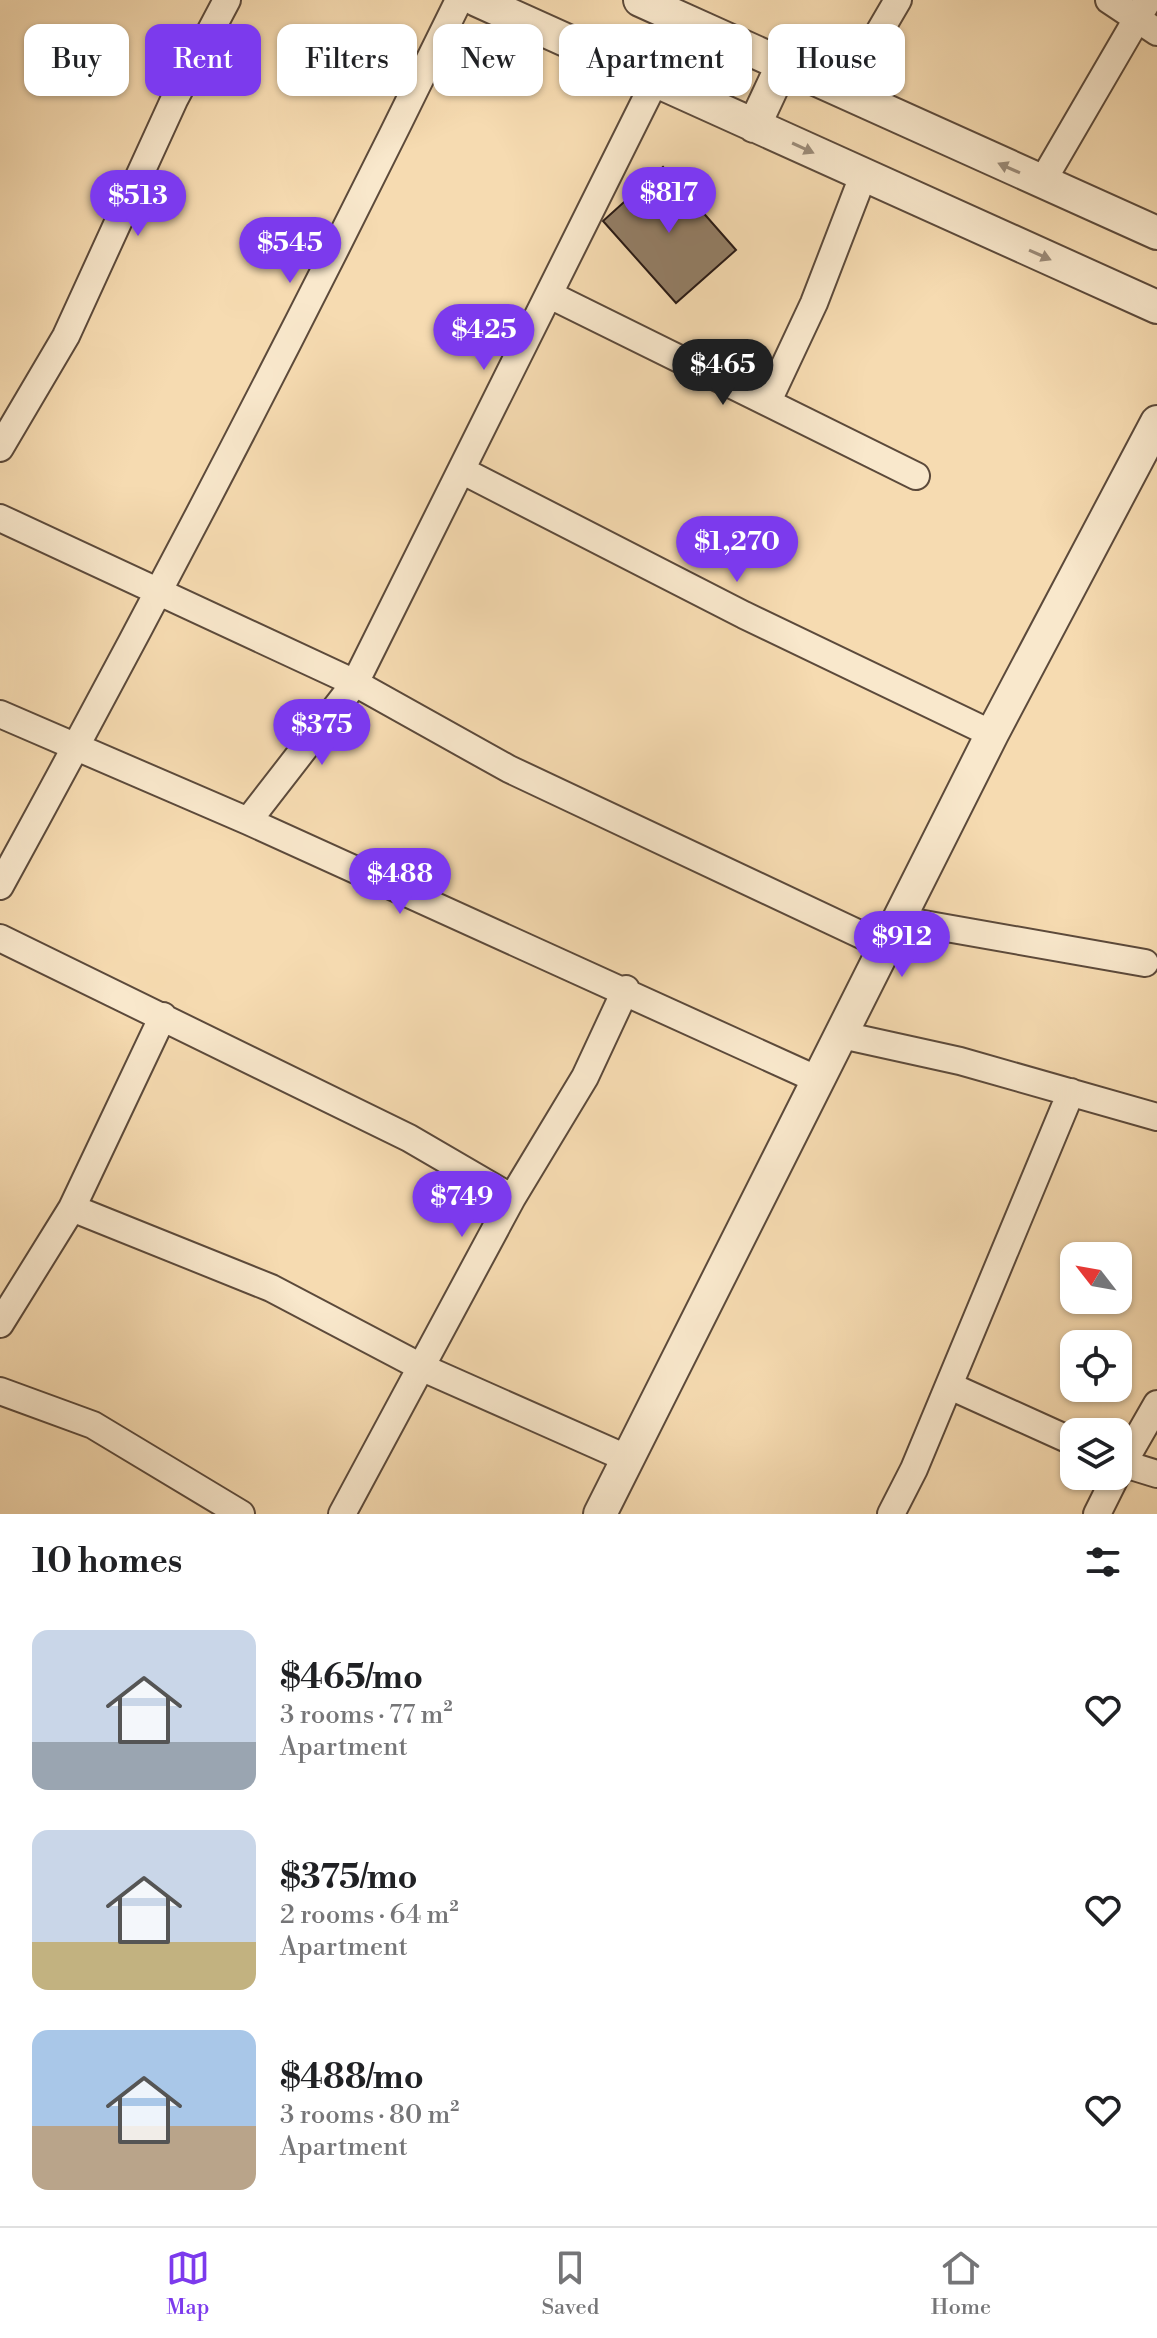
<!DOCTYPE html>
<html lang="en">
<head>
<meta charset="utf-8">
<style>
  :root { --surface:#fff; --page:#f6f6f6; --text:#202124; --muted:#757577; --line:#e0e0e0; --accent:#7c3aed }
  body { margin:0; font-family:"Libre Bodoni",serif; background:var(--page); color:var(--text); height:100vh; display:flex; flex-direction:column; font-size:30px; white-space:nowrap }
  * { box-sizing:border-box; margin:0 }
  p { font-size:26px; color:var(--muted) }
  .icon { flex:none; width:44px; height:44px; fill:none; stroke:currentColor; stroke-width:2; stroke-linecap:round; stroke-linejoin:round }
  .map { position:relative; height:1514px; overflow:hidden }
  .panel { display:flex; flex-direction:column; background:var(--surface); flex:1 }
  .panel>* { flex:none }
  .guide { position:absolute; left:24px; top:24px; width:1110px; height:72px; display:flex; gap:16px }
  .needle { width:52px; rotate:301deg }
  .controls { position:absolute; left:1060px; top:1242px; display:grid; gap:16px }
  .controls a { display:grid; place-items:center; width:72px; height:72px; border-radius:16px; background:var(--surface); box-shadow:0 2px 6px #0004; font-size:40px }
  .price { position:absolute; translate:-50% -68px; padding:0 18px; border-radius:28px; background:var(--accent); color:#fff; font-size:26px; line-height:52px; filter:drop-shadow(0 2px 4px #0008) }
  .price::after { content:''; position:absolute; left:50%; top:48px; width:24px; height:18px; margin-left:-12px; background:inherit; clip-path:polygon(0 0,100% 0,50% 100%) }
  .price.selected { background:#222; color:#fff }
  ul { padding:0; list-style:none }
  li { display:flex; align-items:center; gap:24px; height:200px; padding:0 32px }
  li span { display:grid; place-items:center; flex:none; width:224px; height:160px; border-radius:16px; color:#555 }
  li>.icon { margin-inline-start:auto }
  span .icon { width:96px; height:96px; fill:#fffc; stroke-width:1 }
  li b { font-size:34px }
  h2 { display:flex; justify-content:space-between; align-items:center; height:96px; padding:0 32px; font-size:34px }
  .chip { padding:0 28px; border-radius:16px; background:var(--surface); box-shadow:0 2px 6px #0004; font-size:28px; line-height:72px }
  .chip.selected { background:var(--accent); color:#fff }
  .tabs { display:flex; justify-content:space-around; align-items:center; height:112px; border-top:2px solid var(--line); background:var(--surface); font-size:22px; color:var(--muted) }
  .tabs a { display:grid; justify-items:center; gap:4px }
  .tabs .selected { color:var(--accent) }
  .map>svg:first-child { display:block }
  .building { fill:#937e66; stroke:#281914; stroke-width:2 }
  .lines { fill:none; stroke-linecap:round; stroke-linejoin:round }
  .minor-casing { stroke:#5c4a3b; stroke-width:30 }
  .tertiary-casing { stroke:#5c4a3b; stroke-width:36 }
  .minor { stroke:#f9e8cc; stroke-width:26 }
  .tertiary { stroke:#f9e8cc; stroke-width:32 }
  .oneway { fill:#9b8b79 }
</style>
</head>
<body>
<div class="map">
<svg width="1157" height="1514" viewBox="0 0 1157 1514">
  <rect width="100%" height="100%" fill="#f6dbb1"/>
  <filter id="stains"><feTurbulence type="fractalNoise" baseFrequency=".0025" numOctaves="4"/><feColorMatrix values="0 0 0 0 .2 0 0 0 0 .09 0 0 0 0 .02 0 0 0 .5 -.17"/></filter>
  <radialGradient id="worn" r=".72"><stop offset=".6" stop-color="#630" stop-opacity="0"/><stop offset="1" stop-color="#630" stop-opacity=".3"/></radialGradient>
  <!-- building -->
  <path class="building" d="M663,167L736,250L676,303L603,221Z"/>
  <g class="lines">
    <!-- minor casing -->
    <g class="minor-casing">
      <path id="minor" d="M1109,0L1157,32
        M843,94L898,0
        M1042,182L1148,0
        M550,295L916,476
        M768,401L814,303L863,176
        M0,448L66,336L174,100L227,0
        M463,471L744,615L992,734
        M0,518L355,683L509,769L887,947
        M0,714L248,821L816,1079
        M248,821L355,683L655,81
        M0,886C160,594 313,299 459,0
        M901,920L1145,963
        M0,938L409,1138L512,1198
        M842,1035L960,1061L1157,1117
        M72,1208L271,1288L423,1368L626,1458
        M0,1324L72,1208L163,1016
        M950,1386L1074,1442
        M0,1391L93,1425L241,1514
        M1118,1462L1157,1474
        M1118,1472L1157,1404
        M342,1514L512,1198L585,1077L626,989
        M891,1514L914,1469L1071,1092
        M1097,1514L1116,1476"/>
    </g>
    <!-- tertiary casing -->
    <g class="tertiary-casing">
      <path id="tertiary" d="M477,0L1157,307
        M640,0L1157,233
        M754,126L782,66
        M600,1514L992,734L1157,422"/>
    </g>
    <!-- minor -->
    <use href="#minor" class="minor"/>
    <!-- tertiary -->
    <use href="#tertiary" class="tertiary"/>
  </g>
  <!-- one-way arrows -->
  <defs><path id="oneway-solid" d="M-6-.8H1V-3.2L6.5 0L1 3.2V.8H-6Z" transform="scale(2)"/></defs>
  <g class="oneway">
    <use href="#oneway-solid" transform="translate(803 148) rotate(25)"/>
    <use href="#oneway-solid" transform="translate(1009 168) rotate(-156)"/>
    <use href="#oneway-solid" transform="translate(1040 255) rotate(24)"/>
  </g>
  <rect width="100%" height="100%" filter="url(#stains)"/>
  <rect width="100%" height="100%" fill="url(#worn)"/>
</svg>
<div class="controls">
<a><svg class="needle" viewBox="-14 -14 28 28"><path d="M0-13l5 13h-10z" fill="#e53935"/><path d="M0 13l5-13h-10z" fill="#757577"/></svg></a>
<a><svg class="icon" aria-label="locate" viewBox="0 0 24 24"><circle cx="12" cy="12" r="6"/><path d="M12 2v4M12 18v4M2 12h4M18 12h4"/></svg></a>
<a><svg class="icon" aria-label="layers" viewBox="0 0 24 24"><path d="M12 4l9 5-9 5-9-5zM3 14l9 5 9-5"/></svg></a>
</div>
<b class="price" style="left:669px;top:235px">$817</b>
<b class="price" style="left:138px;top:238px">$513</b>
<b class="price" style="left:290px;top:285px">$545</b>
<b class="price" style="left:484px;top:372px">$425</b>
<b class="price selected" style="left:723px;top:407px">$465</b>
<b class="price" style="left:737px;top:584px">$1,270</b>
<b class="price" style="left:322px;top:767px">$375</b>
<b class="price" style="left:400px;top:916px">$488</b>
<b class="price" style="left:902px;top:979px">$912</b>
<b class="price" style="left:462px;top:1239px">$749</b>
<div class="guide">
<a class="chip">Buy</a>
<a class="chip selected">Rent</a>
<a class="chip">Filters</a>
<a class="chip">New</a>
<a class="chip">Apartment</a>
<a class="chip">House</a>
</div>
</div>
<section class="panel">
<h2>10 homes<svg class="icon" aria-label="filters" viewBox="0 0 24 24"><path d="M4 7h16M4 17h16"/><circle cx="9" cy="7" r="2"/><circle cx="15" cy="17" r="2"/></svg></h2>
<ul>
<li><span style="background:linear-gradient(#c9d6e8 70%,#9aa5b1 0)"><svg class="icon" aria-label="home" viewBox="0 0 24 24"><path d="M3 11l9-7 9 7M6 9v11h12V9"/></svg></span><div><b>$465/mo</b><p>3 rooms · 77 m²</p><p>Apartment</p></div><svg class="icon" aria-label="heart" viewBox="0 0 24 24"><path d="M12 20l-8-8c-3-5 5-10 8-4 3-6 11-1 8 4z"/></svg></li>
<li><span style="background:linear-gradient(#c9d6e8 70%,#c2b280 0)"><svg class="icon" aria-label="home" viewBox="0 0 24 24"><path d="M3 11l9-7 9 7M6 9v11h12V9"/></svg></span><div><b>$375/mo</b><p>2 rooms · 64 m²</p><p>Apartment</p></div><svg class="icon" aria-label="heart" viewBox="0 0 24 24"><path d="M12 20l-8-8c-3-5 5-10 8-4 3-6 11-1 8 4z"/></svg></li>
<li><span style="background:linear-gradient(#a9c7e8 60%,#b9a48a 0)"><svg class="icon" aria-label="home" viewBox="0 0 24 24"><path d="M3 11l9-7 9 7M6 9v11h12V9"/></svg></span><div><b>$488/mo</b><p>3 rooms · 80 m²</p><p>Apartment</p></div><svg class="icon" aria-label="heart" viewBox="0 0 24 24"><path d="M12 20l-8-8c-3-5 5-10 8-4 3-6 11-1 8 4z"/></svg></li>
</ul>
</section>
<nav class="tabs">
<a class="selected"><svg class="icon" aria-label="map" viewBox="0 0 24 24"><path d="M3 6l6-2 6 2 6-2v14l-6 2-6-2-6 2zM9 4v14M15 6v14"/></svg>Map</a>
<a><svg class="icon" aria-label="saved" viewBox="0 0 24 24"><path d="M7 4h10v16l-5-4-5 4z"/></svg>Saved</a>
<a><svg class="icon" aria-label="home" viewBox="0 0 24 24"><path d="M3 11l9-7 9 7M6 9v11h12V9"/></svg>Home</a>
</nav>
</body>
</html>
